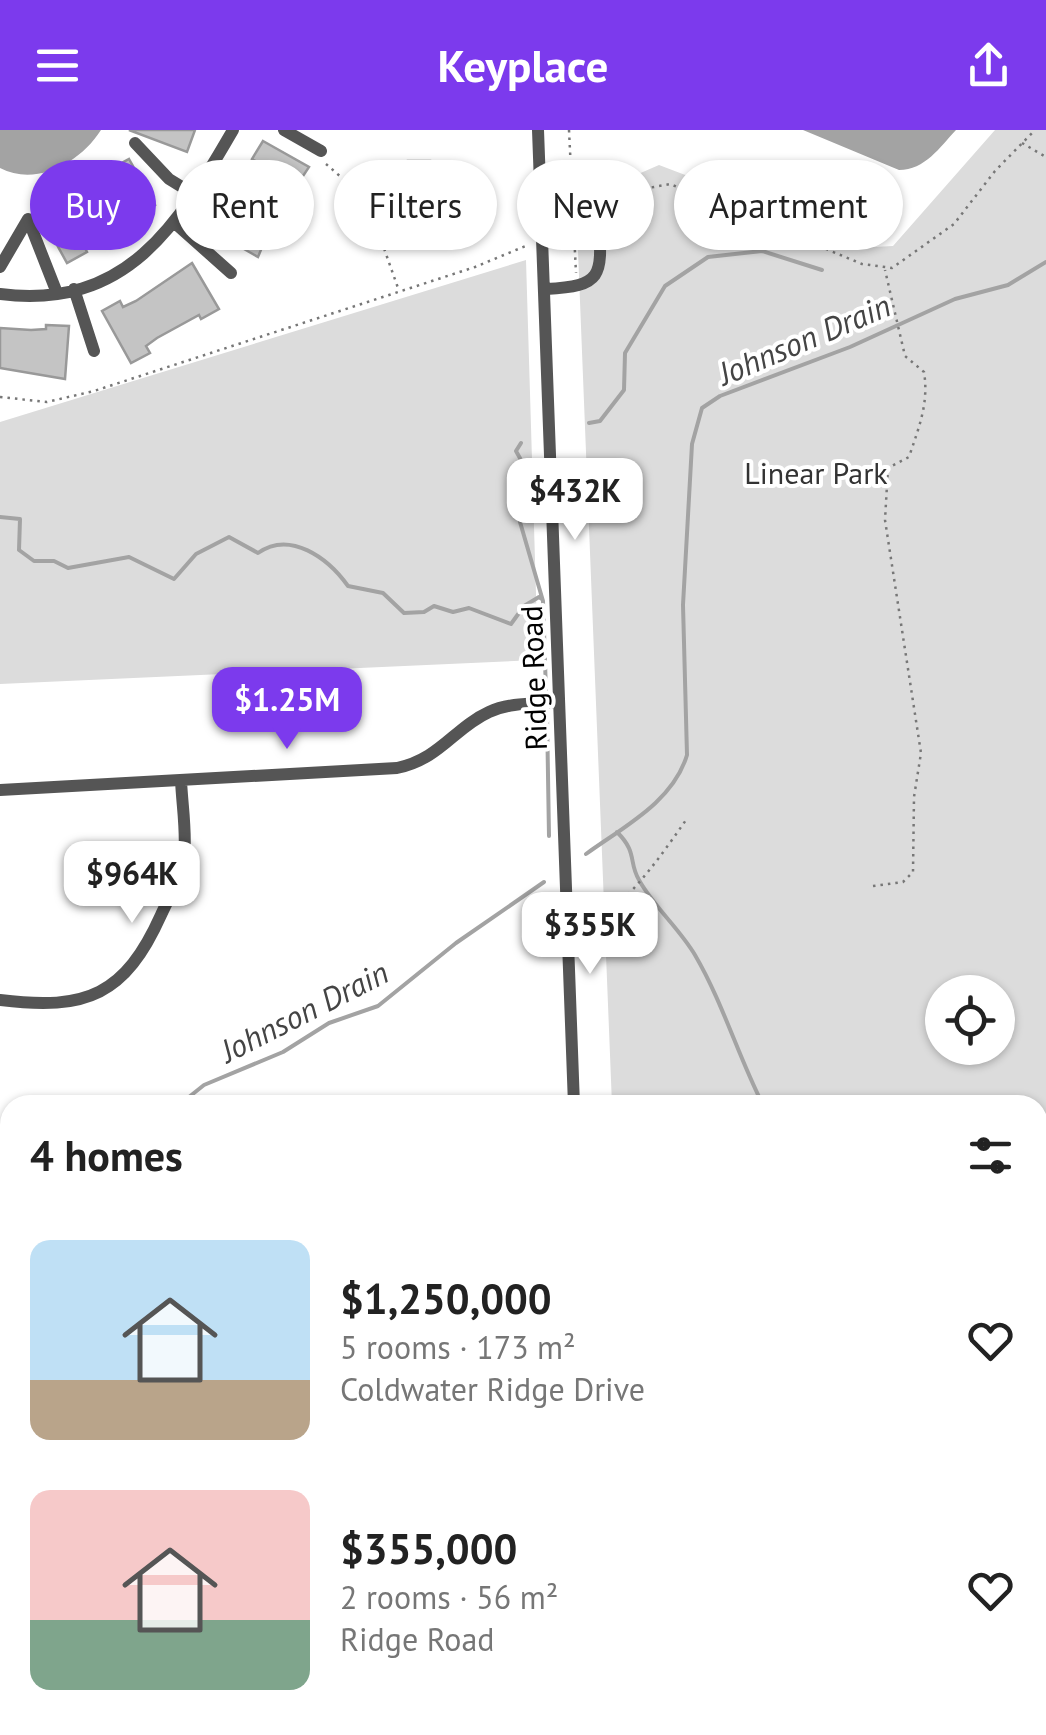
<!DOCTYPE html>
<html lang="en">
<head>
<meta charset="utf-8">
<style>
  :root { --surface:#fff; --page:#f2f2f2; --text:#222; --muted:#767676; --accent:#7c3aed }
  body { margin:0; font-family:"PT Sans",sans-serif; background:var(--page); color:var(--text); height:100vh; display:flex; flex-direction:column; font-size:38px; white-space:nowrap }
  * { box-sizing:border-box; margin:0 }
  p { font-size:32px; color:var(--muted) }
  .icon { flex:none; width:55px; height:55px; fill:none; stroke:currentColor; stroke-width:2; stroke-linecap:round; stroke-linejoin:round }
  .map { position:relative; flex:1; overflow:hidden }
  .side { position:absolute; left:0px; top:965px; width:1048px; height:640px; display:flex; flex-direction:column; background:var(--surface); border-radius:30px 30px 0 0; box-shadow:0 2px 8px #0004 }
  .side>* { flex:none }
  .banner { position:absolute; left:30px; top:30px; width:988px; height:90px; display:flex; gap:20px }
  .tools { position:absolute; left:925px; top:845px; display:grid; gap:20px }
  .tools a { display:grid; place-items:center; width:90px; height:90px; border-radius:50%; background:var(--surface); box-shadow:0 2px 8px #0004; font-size:50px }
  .price { position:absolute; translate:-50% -85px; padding:0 22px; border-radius:20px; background:#fff; color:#222; font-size:32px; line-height:65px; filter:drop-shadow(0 2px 5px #0008) }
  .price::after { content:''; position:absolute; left:50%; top:60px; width:30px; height:22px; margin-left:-15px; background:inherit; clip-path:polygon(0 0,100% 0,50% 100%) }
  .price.selected { background:var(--accent); color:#fff }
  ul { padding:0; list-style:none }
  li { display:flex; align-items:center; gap:30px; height:250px; padding:0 30px }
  li span { display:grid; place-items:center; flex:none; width:280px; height:200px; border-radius:20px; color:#555 }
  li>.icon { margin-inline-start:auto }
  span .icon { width:120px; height:120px; fill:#fffc; stroke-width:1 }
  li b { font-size:42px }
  h2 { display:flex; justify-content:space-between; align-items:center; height:120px; padding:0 30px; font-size:42px }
  .chip { padding:0 35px; border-radius:45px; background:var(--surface); box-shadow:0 2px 8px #0004; font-size:35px; line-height:90px }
  .chip.selected { background:var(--accent); color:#fff }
  header { display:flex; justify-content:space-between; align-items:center; height:130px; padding:0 30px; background:var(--accent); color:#fff; font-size:45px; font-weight:700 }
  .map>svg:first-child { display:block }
  .green { fill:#dcdcdc; fill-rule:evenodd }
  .water { fill:#a3a3a3 }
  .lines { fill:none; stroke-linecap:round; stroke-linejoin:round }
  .stream { stroke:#a3a3a3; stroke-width:4 }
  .building { fill:#c4c4c4; stroke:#999; stroke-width:2.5 }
  .path { stroke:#777; stroke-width:2.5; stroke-dasharray:2.5 5; stroke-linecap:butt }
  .minor { stroke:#555; stroke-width:12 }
  .rail { stroke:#000; stroke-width:4; stroke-dasharray:15 5 2.5 5; stroke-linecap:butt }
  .labels { text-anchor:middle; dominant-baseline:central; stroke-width:8; stroke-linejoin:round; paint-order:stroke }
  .park-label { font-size:30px; fill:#333; stroke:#fff }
  .street-label { font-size:30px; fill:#000; stroke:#fff }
  .water-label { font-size:32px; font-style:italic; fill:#444; stroke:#fff }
</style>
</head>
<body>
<header><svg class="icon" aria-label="menu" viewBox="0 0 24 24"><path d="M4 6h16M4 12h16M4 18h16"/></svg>Keyplace<svg class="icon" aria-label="share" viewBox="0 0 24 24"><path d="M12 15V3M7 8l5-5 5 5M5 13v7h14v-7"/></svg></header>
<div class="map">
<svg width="1046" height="1605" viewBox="0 0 1046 1605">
  <rect width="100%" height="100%" fill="#fff"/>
  <!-- green -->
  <path class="green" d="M995,0H1046V1267H1038V975H612L576,71L659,35L874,117L893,116ZM942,862H998V918H942Z
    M526,130L538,530L0,554V292Z
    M1038,1384L1046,1385V1605H649L648,1595H1038Z"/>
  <!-- water -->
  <path class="water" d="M0,0H101C80,33 36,57 0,38Z
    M803,0H956C940,17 925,40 899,40Z
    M86,1595H313L309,1605H91Z"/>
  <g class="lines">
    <!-- stream -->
    <path class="stream" d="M589,293L600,291L624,260L625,223L665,156L708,127L762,121L822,140
      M521,313L516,321L521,330L520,392L543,471L546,562
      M0,387L20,389L19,420L34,431H54L68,438L129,427L174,449L196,424L229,407L258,423C290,400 328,428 348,456L383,463L404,483L424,482L434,476L453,482L469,478L511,494L524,476L539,467L542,469
      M547,584L549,706
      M617,702C638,723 628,731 639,750C654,777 679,798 695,825C723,873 738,926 763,975
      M586,724C623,697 673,672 687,625L683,475L692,314L702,278L720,266L850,217L955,169L1008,155L1046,132
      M179,975L204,955L283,922L329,893L378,876L456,813L544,752
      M0,1077L10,1053
      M1025,1605L1026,1595"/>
  </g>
  <!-- building -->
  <path class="building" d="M129,0H195L187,22Z
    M263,11L309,37L272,93L258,127L213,101L252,44L257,32L252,29Z
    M129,29L155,75L83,114L87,122L67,133L41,86L113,46L109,40Z
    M408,31H430V54H408Z
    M453,45H470V76H449Z
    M192,133L219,179L201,189L199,185L157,208L146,216L150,223L131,233L102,181L120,171L123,177L136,171Z
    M46,195L69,196L65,249L0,238V198L31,200L46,199Z"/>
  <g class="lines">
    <!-- path -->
    <path class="path" d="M569,0L576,143
      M1022,13L1046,27
      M326,34L349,54L352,66L380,107L398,158
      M556,99L632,61L670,54L862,134L892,138L954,94L995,41L1035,0
      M0,267L47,272L94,261L475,137L528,115
      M873,756L903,752L913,742L914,667L921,623L885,390L888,338L909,327C919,297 929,273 924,242L905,226L885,140
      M581,801C625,778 658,730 686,690"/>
    <!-- minor -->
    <path class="minor" d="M284,0L321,21
      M538,0L574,975
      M135,13L169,49L195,65
      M176,94L231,143
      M0,137L28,89L57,163
      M74,159L94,221
      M546,159C603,156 602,146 599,93
      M0,164C127,180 178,95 233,0
      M0,660L397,638C440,629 454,598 489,582C510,572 536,574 559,572
      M0,870C87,881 125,865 161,785C169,767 181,748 184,728C187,703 182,675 181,650
      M1038,1297H1046
      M0,1351L10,1350
      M598,1595V1605"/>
    <!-- rail -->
    <path class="rail" d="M0,1372L10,1376
      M536,1595L560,1605"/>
  </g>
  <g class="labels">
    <!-- park labels -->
    <g class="park-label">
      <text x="816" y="342">Linear Park</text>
    </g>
    <!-- street labels -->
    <g class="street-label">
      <text transform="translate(533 548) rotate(-92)">Ridge Road</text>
    </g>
    <!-- water labels -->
    <g class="water-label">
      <text transform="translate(804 209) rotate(-23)">Johnson Drain</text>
      <text transform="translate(304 881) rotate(-27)">Johnson Drain</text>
    </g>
  </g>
</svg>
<div class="tools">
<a><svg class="icon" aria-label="locate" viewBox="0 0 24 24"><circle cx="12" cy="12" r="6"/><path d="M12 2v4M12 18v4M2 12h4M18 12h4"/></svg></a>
</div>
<b class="price" style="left:575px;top:413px">$432K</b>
<b class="price selected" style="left:287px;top:622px">$1.25M</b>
<b class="price" style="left:132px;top:796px">$964K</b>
<b class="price" style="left:590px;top:847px">$355K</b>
<div class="banner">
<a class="chip selected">Buy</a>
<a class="chip">Rent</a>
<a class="chip">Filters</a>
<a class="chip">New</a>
<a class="chip">Apartment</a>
</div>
<section class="side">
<h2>4 homes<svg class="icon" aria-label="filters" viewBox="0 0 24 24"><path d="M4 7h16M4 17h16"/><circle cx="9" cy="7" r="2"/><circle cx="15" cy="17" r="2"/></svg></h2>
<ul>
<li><span style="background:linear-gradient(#bfe0f5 70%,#b9a48a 0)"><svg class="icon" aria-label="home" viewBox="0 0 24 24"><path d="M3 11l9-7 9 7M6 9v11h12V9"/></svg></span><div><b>$1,250,000</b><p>5 rooms · 173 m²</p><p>Coldwater Ridge Drive</p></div><svg class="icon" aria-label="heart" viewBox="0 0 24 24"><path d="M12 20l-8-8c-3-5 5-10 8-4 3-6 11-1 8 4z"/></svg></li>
<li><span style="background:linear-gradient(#f6c9c9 65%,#7fa58c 0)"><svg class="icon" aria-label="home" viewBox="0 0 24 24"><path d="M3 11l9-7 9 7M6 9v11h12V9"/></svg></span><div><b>$355,000</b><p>2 rooms · 56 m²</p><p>Ridge Road</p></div><svg class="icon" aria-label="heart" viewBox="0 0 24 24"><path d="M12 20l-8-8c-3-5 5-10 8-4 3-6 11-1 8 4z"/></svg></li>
</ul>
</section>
</div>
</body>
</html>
